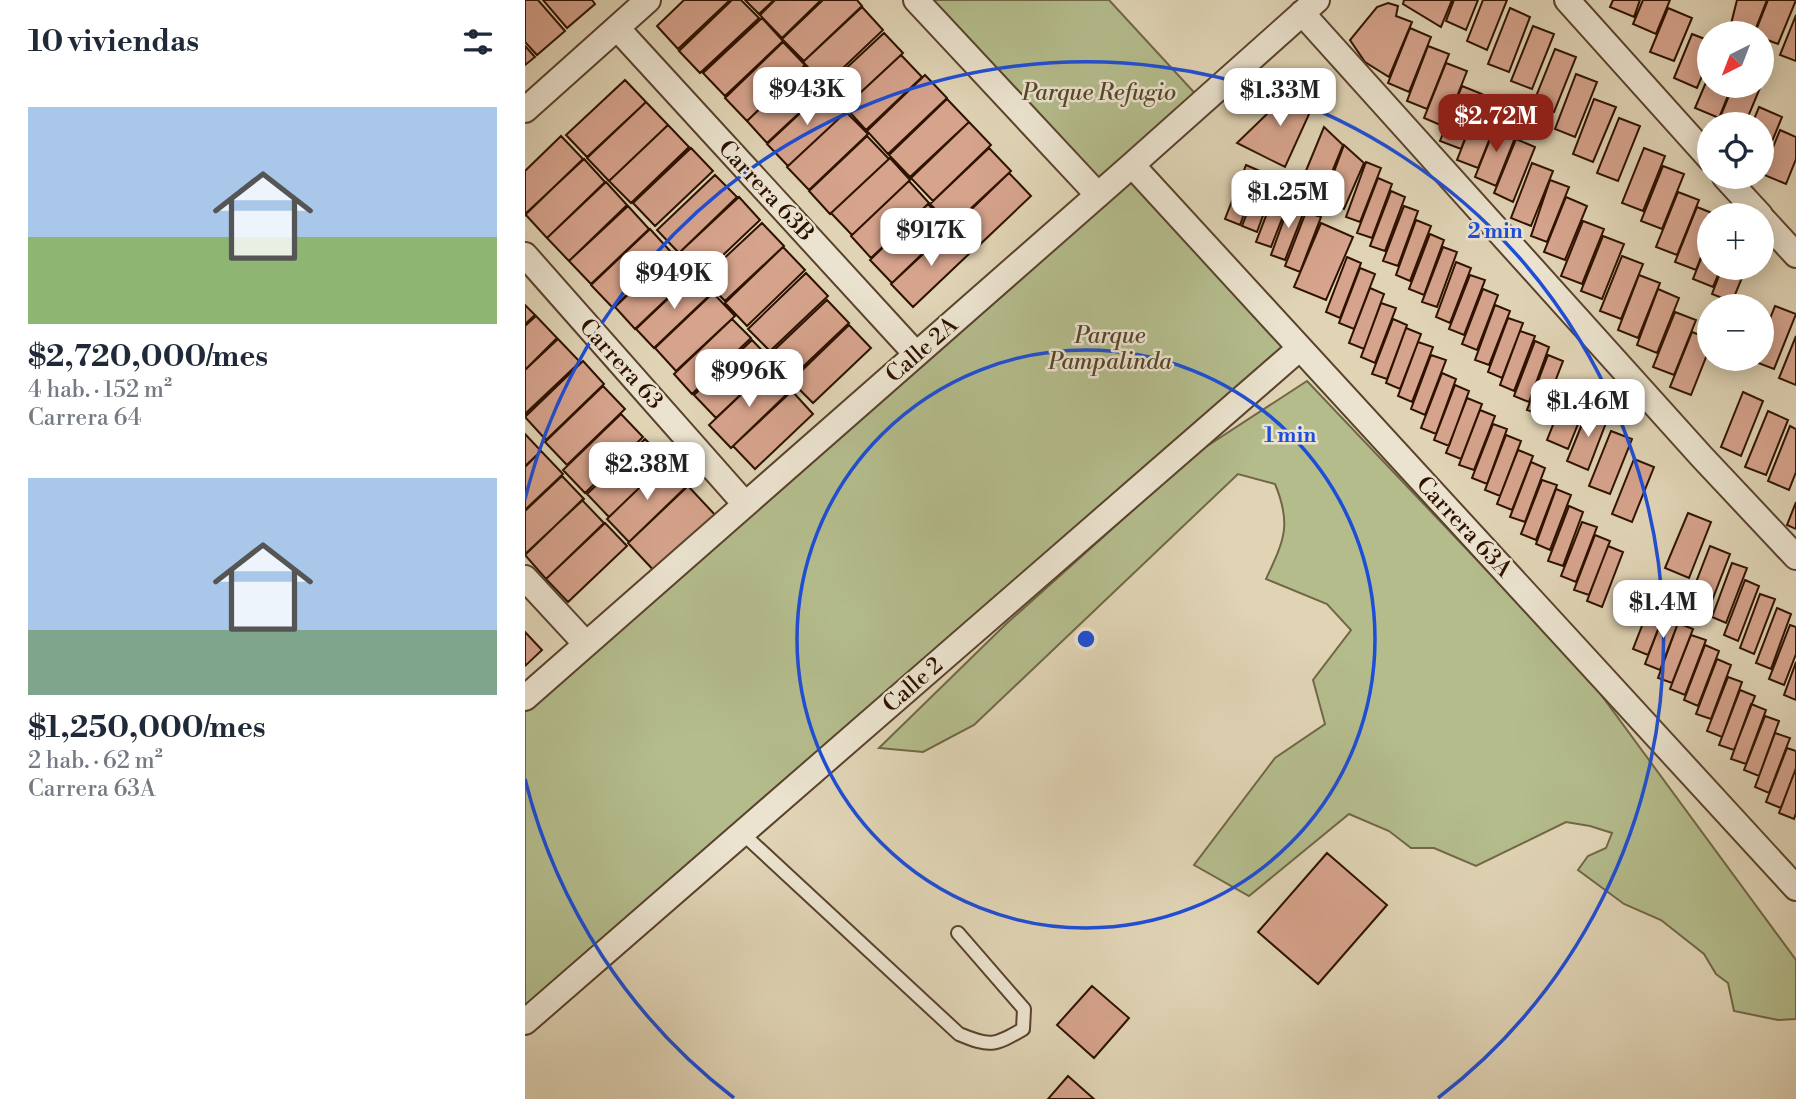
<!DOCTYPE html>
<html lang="es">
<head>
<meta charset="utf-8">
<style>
  :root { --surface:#fff; --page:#f2f2f3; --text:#1f2937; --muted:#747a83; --accent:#8f2418 }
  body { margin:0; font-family:"Libre Bodoni",serif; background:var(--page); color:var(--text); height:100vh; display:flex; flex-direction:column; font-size:26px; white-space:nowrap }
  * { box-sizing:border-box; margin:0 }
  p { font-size:23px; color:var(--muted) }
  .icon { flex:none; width:38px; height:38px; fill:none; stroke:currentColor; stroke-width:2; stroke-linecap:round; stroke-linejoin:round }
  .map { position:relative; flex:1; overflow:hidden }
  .details { display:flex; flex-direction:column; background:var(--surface); width:525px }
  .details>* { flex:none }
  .needle { width:46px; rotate:222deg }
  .fabs { position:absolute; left:1172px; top:21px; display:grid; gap:14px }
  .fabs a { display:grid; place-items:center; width:77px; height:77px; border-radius:50%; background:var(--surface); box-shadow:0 4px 18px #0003; font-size:35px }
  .price { position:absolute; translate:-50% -60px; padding:0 16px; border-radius:14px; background:#fff; color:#222; font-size:23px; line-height:46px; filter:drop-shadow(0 2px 4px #0008) }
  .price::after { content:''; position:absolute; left:50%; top:42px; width:21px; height:16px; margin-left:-10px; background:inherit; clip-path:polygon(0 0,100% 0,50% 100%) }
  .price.current { background:var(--accent); color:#fff }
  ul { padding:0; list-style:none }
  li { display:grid; align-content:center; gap:14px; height:371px; padding:0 28px }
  li span { display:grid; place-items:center; height:217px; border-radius:0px; color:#555 }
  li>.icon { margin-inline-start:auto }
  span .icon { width:126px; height:126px; fill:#fffc; stroke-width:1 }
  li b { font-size:30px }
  h2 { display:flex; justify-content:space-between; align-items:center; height:84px; padding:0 28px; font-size:30px }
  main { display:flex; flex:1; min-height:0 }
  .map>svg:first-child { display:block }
  .green { fill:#b4bc8c; stroke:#716746; stroke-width:2 }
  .building { fill:#d6a38c; stroke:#2e1200; stroke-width:2 }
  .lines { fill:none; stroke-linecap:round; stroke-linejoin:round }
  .lane-casing { stroke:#5a422d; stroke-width:16 }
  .street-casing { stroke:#5a422d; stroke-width:28 }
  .lane { stroke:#ebe3cf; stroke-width:12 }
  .street { stroke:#ebe3cf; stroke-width:24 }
  .ring { fill:none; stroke:#1d4ed8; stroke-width:3.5 }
  .labels { text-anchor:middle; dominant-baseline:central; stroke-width:5; stroke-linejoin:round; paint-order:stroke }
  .park-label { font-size:23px; font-style:italic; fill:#56452a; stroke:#ebe3cf }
  .street-label { font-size:23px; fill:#2e1200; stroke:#ebe3cf }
  .centre { fill:#1d4ed8; stroke:#ebe3cf; stroke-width:3.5 }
  .ring-label { font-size:21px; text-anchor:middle; font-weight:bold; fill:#1d4ed8; stroke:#ebe3cf; stroke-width:5; stroke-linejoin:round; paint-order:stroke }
</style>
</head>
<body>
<main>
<section class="details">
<h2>10 viviendas<svg class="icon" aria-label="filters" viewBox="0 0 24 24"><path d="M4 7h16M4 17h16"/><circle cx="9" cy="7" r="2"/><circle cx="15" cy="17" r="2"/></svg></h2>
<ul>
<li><span style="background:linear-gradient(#a9c7e8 60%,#8fb573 0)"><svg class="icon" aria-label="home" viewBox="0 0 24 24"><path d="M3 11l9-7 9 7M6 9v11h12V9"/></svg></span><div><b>$2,720,000/mes</b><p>4 hab. · 152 m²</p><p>Carrera 64</p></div></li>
<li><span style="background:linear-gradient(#a9c7e8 70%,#7fa58c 0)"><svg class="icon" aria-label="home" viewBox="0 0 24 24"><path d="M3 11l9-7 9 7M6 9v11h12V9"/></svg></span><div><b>$1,250,000/mes</b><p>2 hab. · 62 m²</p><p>Carrera 63A</p></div></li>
</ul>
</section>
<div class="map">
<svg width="1271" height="1099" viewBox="0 0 1271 1099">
  <rect width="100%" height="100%" fill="#e0d4b5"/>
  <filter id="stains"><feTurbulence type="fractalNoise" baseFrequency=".00286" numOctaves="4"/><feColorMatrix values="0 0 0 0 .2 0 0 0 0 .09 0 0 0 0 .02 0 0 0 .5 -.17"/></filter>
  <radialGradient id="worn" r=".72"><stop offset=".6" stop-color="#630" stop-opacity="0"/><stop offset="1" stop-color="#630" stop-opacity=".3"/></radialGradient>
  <!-- green -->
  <path class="green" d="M391,0H584L677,101L608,165L775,348L0,1022V698L573,195Z
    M782,381L1063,677L1271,960V1019L1253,1020L1209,1011L1203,983L1191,974L1179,954L1136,920L1099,904L1053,870L1063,856L1081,848L1087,833L1065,826L1041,822L951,866L909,848H886L864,831L824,814L724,896L669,865L750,758L800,724L788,680L826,630L802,604L741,579C759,540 767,525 750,484L713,474L449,725L398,752L354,748L481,624L673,452Z"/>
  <!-- building -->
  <path class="building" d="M0,0H13L40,31L12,55L0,42Z
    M18,0H67L70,4L42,28Z
    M159,0H205L153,49L132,26Z
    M207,0H216L234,18L175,73L154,51Z
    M220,0H249L234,14Z
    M250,0H296L257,38L235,15Z
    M298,0H332L337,6L279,61L257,39Z
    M879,0H927L916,27L878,4Z
    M929,0H953L941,30L921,21Z
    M958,0H982L962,50L942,41Z
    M1088,0H1115L1109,17L1085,7Z
    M1118,0H1145L1131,34L1108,24Z
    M1212,0H1242L1229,33L1206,24Z
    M1243,0H1271L1253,44L1237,38V33H1230Z
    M863,3L873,6L871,16L887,22L864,77L840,62L825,40L852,7Z
    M337,7L358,30L300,85L278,62Z
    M985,8L1005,17L984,72L963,64Z
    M1143,8L1167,18L1149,61L1125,52Z
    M1271,15V61L1255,55Z
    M237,18L258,41L200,96L178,73Z
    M1008,26L1029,34L1007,89L986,81Z
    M885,28L906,37L884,92L863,83Z
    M359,33L378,53L321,106L302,86Z
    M1167,34L1185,41V57L1172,88L1149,78Z
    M258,42L280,65L222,121L200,98Z
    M0,46L10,57L0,65Z
    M903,46L924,54L902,109L882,101Z
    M1030,49L1051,57L1029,112L1008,104Z
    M376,55L397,77L341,130L320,107Z
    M921,63L942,71L920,127L899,118Z
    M280,66L301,88L242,143L222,121Z
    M1185,73V86H1207L1194,118L1170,108Z
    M1051,74L1072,82L1050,137L1030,129Z
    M400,75L422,98L363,154L342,131Z
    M100,80L121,102L62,157L41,135Z
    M771,86L790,101L760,167L712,143Z
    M937,86L957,94L936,149L915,141Z
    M1208,86H1228L1235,88L1220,124L1193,122Z
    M301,89L322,111L263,166L242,144Z
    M422,99L444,122L385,177L364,155Z
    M1069,99L1091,107L1068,162L1048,154Z
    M121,102L143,125L84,181L62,158Z
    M954,104L975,113L953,168L932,160Z
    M1234,107L1257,117L1239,161L1237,160V124H1227Z
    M321,112L343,134L284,190L262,167Z
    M1094,118L1115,126L1093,181L1072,173Z
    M444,122L466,145L408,201L386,178Z
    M972,122L993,130L971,186L950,177Z
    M143,125L164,147L106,203L84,181Z
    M799,127L818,145L801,187L778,178Z
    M1255,130L1271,137V159L1261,184L1237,174Z
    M36,136L58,159L0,215V171Z
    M342,136L364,159L305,214L284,191Z
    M991,139L1010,147L988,202L969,193Z
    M819,145L839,163L819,209L798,201Z
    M166,148L188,171L130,226L108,203Z
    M464,148L486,171L427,226L405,204Z
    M1119,148L1140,156L1118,211L1097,203Z
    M365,158L385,180L327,235L306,213Z
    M59,159L80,182L22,238L0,214Z
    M841,162L856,168L835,222L821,217Z
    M1007,163L1028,171L1006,226L986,218Z
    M721,165L735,171L715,225L700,219Z
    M1138,166L1159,174L1137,229L1116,221Z
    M738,172L752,177L732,232L717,226Z
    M484,173L506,196L448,251L426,229Z
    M190,175L212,197L154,253L132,230Z
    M853,178L867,184L847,238L832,233Z
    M1025,180L1044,187L1022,242L1006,236Z
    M384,181L404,203L346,258L326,236Z
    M81,182L102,205L44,261L22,238Z
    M752,187L767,193L746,247L731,242Z
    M866,191L880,197L860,251L845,246Z
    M1153,192L1174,200L1152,255L1131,247Z
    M214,197L235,220L177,275L155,252Z
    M1041,197L1062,206L1040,260L1019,252Z
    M766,200L781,206L760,260L746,255Z
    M403,204L425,227L367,283L345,260Z
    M103,206L124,229L66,284L44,261Z
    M879,206L893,211L873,266L858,261Z
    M1172,207L1192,215H1185V234L1171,270L1150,262Z
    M781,212L796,217L775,272L760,266Z
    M891,220L906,226L885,281L871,275Z
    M1058,221L1079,229L1057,284L1036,276Z
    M237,223L259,246L200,301L178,278Z
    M796,223L828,237L801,300L769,287Z
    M125,229L146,252L88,308L66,285Z
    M425,229L446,252L388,307L366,284Z
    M905,234L919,240L899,295L884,289Z
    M1078,236L1099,244L1077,299L1056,291Z
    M1185,236V268H1196L1188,287L1168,279Z
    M258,247L280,270L222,326L200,303Z
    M918,247L932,252L912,307L897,302Z
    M148,252L168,274L110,329L90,307Z
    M1097,256L1118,264L1096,319L1075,311Z
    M822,257L836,263L815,318L801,312Z
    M931,262L946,268L925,323L911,317Z
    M835,268L850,274L829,329L814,323Z
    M1197,268H1221L1207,302L1187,294Z
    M281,273L303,296L245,351L223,329Z
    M169,274L187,293L129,348L111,329Z
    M945,275L960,280L939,335L924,329Z
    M1114,275L1135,283L1113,338L1093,330Z
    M845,288L859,294L839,349L824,343Z
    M958,289L973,295L952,350L937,344Z
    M1133,289L1154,298L1132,353L1112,345Z
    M188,293L210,316L151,371L130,348Z
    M302,300L324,323L266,378L244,355Z
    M856,303L871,308L850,363L836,357Z
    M0,305L10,315L0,324Z
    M970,305L985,311L964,365L950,360Z
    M1250,306L1271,314L1249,369L1228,361L1229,359H1237V339Z
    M1150,312L1171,320L1149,375L1128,367Z
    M11,316L32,338L0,370V326Z
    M983,318L998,323L977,378L963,372Z
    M207,319L226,338L167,394L149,374Z
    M868,319L882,325L862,379L847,374Z
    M324,325L346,348L288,403L266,381Z
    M881,328L896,334L875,389L861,383Z
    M995,331L1010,336L989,391L975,385Z
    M1167,332L1185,339V347L1166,395L1145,387Z
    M1271,336V385L1254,378Z
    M33,339L55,362L0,414V370Z
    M227,340L249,363L191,418L169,395Z
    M1010,341L1024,347L1004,402L989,396Z
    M893,342L908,347L887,402L873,396Z
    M906,355L921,360L900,415L886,409Z
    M1023,355L1038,361L1017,415L1002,410Z
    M58,361L79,384L21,440L0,417Z
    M243,369L264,392L206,448L184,425Z
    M917,373L931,379L911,434L896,428Z
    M930,385L944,391L924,446L909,440Z
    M1044,385L1065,394L1043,449L1022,440Z
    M78,386L100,409L42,465L20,442Z
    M267,391L288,414L230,469L208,446Z
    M1218,392L1238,401L1216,456L1196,447Z
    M942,398L957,404L936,459L921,453Z
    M1064,407L1084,415L1063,470L1042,461Z
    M955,410L970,416L949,470L934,465Z
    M1243,411L1263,420L1241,475L1220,467Z
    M96,414L118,437L60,493L38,470Z
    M968,424L982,429L962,484L947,478Z
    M1265,426L1271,429V472L1264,490L1243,481Z
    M1086,431L1107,439L1085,494L1064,486Z
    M0,434L16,451L0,466Z
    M981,435L996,441L975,496L960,490Z
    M120,439L142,461L84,517L62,494Z
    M993,450L1008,456L987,510L972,504Z
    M16,451L38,474L0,510V467Z
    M1109,459L1129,467L1107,522L1087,514Z
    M1006,462L1020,468L1000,522L985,517Z
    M140,463L162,486L104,542L82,519Z
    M37,476L59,499L0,554V511Z
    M1017,480L1032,485L1011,540L996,534Z
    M163,486L193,518L133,575L103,543Z
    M1031,489L1046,495L1025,550L1011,544Z
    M57,500L79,523L21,579L0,555Z
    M1271,502V529L1262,525Z
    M1044,506L1058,512L1038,566L1023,561Z
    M1163,513L1186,522L1164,578L1140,568Z
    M1057,522L1072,527L1051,582L1036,576Z
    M80,523L102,546L43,602L21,579Z
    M1070,535L1085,541L1064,595L1049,590Z
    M1083,546L1098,552L1077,607L1062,601Z
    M1185,546L1205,554L1183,611L1163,603Z
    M1207,563L1222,568L1201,623L1187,617Z
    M1220,580L1234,586L1213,641L1199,635Z
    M1235,594L1250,599L1229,654L1215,648Z
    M1129,595L1144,601L1123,655L1108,649Z
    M1252,608L1266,614L1246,669L1231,663Z
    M1141,609L1156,615L1135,670L1120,664Z
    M1153,623L1168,629L1147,683L1133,678Z
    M1265,625L1271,627V654L1259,685L1244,679Z
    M0,632L17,650L0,666Z
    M1166,635L1181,640L1160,695L1145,689Z
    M1180,645L1194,651L1173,706L1159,700Z
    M1192,659L1206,665L1186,719L1171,714Z
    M1271,662V700L1259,695Z
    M1203,677L1217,682L1197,737L1182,731Z
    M1215,690L1230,696L1209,750L1194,745Z
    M1226,704L1241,710L1221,764L1206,759Z
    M1240,716L1254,721L1234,776L1219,770Z
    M1250,733L1265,738L1244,793L1230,787Z
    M1262,748L1271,751V768L1256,808L1241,802Z
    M1271,768V813L1269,819L1254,813Z
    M802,853L862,905L793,984L733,932Z
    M567,986L604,1018L569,1058L532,1025Z
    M543,1076L569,1099H523Z"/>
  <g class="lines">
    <!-- lane casing -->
    <g class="lane-casing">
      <path id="lane" d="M217,833L434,1034C465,1047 469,1046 498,1029L499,1009L433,933"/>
    </g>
    <!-- street casing -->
    <g class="street-casing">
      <path id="street" d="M391,0L573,195
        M1042,0L1185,159
        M777,13L1177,457L1271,557
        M92,28L391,354
        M0,110L123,0
        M607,165L1271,888
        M1200,177L1235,215
        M1237,218L1271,255
        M0,255L220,504
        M0,578L61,644
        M0,698L607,165L792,0
        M0,1022L775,348"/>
    </g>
    <!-- lane -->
    <use href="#lane" class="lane"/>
    <!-- street -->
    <use href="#street" class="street"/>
  </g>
  <!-- distance rings -->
  <g class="ring">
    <circle cx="561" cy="639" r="289"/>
    <path d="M209 1098A578 578 0 0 1 0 779M0 499A578 578 0 1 1 913 1098"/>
  </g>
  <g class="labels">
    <!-- park labels -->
    <g class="park-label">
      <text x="574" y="93">Parque Refugio</text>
      <text x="585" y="336">Parque<tspan x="585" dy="26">Pampalinda</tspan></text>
    </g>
    <!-- street labels -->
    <g class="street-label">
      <text transform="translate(241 191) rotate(47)">Carrera 63B</text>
      <text transform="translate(397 350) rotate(-41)">Calle 2A</text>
      <text transform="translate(96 364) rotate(48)">Carrera 63</text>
      <text transform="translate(939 527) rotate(47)">Carrera 63A</text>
      <text transform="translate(388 685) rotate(-41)">Calle 2</text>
    </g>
  </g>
  <circle cx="561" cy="639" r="10" class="centre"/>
  <g class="ring-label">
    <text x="970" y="238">2 min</text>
    <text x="765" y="442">1 min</text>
  </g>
  <rect width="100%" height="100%" filter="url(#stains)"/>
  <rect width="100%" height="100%" fill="url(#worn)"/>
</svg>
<div class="fabs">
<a><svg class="needle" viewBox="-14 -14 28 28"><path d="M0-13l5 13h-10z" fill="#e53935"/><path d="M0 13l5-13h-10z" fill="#747a83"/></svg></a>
<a><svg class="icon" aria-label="locate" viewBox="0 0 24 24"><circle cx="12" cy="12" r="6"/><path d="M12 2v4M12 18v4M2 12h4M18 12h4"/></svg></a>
<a>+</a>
<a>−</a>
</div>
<b class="price" style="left:282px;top:127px">$943K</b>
<b class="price" style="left:755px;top:128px">$1.33M</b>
<b class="price current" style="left:971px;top:154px">$2.72M</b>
<b class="price" style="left:763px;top:230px">$1.25M</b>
<b class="price" style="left:406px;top:268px">$917K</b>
<b class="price" style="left:149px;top:311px">$949K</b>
<b class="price" style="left:224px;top:409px">$996K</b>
<b class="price" style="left:1063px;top:439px">$1.46M</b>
<b class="price" style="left:122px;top:502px">$2.38M</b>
<b class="price" style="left:1138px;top:640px">$1.4M</b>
</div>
</main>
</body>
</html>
